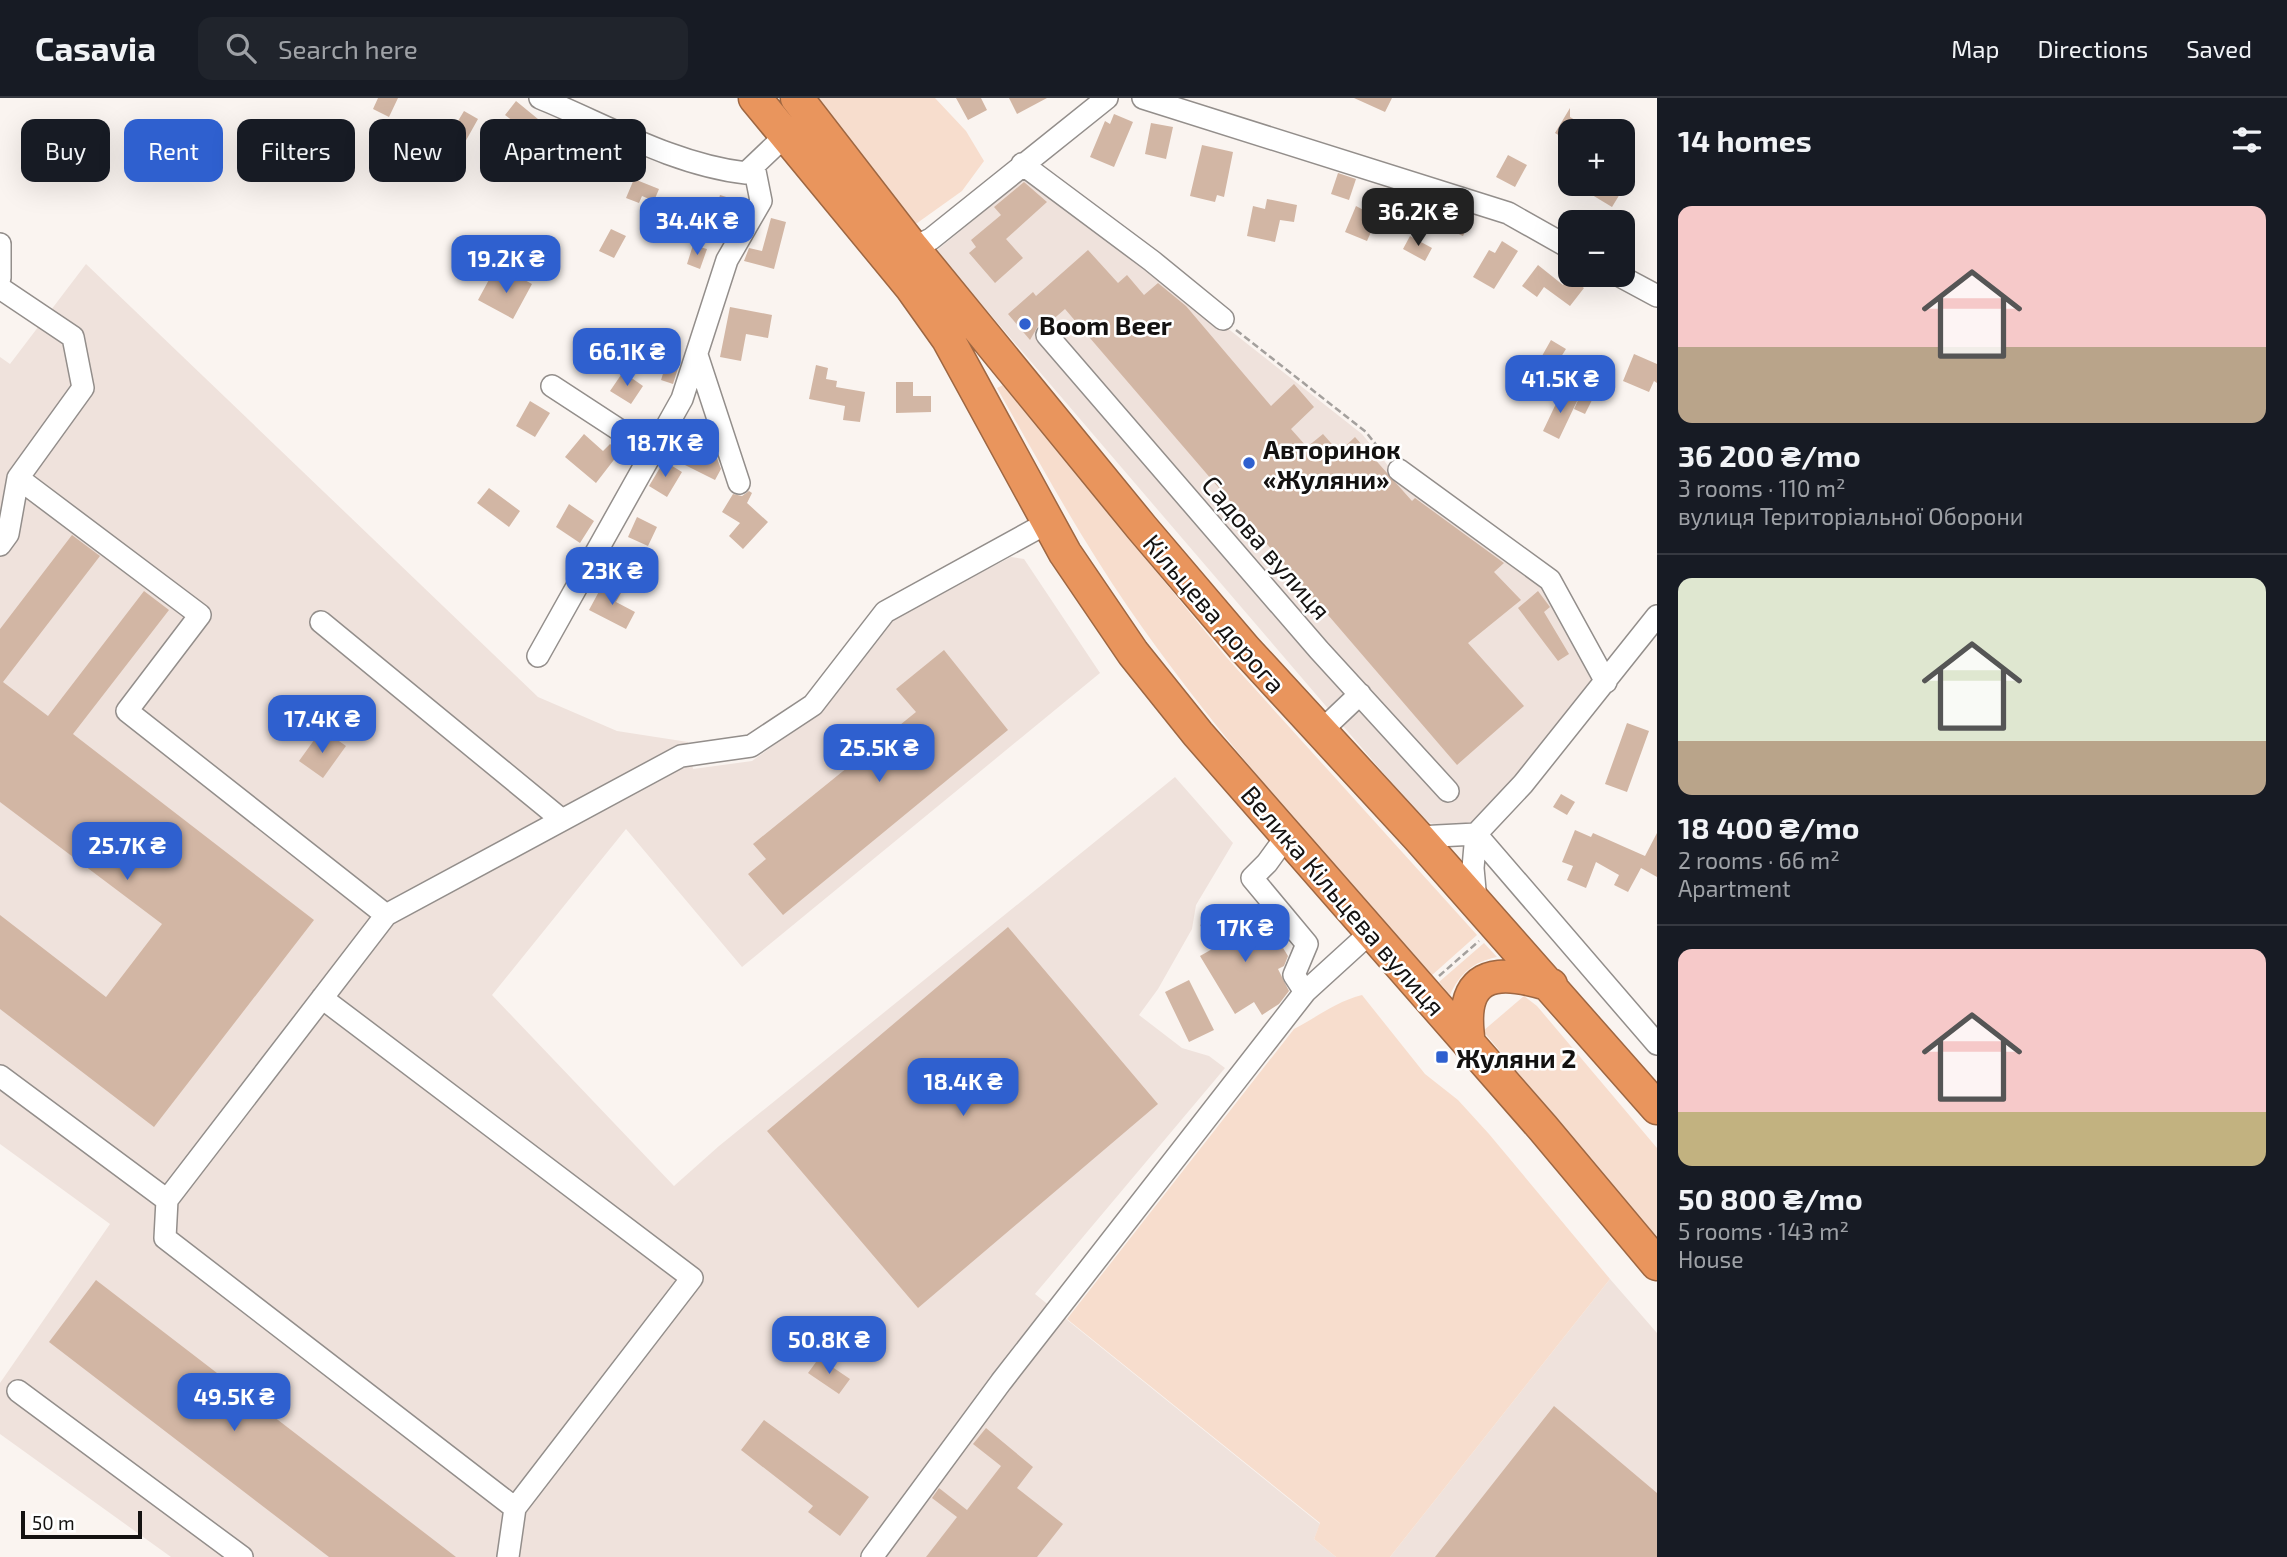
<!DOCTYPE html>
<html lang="en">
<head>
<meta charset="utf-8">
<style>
  :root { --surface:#171b24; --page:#20242c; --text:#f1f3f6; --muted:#9ea1a6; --line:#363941; --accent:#2f60cf }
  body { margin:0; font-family:"Exo 2",sans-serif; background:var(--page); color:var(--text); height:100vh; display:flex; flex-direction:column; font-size:26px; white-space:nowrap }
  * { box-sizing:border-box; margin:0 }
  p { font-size:23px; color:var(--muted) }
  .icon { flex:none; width:38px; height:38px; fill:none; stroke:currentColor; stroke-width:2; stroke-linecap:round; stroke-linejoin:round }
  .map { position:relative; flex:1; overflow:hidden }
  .sheet { display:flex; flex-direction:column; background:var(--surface); width:630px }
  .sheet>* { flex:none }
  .guide { position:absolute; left:21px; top:21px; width:665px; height:63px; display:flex; gap:14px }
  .buttons { position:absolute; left:1558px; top:21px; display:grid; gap:14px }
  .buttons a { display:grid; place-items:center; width:77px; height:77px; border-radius:14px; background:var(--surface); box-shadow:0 7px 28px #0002; font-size:35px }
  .scale { position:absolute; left:21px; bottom:18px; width:121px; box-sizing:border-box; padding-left:7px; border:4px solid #141211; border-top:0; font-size:19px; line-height:24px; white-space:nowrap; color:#141211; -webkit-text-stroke:5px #fff; paint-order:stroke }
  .price { position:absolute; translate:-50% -60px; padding:0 16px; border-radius:14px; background:var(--accent); color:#fff; font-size:23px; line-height:46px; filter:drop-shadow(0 2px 4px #0008) }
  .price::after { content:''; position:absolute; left:50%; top:42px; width:21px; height:16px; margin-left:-10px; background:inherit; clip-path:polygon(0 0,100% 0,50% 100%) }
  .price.current { background:#222; color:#fff }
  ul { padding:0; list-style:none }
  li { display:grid; align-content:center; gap:14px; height:371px; padding:0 21px }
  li+li { border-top:2px solid var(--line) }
  li span { display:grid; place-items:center; height:217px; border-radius:14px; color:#555 }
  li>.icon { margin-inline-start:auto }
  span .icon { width:126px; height:126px; fill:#fffc; stroke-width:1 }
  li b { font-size:30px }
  h2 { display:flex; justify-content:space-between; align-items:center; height:84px; padding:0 21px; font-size:30px }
  .tag { padding:0 24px; border-radius:14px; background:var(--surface); box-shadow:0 7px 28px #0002; font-size:24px; line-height:63px }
  .tag.current { background:var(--accent); color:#fff }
  header { display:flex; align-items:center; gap:42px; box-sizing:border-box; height:98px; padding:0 35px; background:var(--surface); border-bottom:2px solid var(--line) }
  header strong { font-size:33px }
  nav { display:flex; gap:38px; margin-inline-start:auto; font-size:24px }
  .search { width:490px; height:63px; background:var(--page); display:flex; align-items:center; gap:18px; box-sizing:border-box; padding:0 24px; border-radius:14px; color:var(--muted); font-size:26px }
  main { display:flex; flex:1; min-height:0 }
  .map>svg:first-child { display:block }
  .built { fill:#efe2dc }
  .green { fill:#f7ddcd }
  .building { fill:#d2b6a4 }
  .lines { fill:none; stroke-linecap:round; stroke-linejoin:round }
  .minor-casing { stroke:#938e8b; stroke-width:24 }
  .highway-casing { stroke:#9e6742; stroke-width:35 }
  .path { stroke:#a4a09d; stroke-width:2.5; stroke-dasharray:7 3.5; stroke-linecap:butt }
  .minor { stroke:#fff; stroke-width:21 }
  .highway { stroke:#e9955d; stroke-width:32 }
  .poi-dot { fill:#2f60cf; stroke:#fff; stroke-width:2.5 }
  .labels { text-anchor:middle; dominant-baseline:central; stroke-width:5; stroke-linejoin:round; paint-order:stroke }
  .poi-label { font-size:26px; font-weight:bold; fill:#141211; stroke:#fff; text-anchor:start }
  .street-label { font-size:26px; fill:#141211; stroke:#fff }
</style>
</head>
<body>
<header>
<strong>Casavia</strong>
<div class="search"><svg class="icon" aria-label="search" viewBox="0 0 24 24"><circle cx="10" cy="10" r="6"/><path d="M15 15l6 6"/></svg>Search here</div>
<nav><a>Map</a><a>Directions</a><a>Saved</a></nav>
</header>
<main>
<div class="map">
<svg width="1657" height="1459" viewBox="0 0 1657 1459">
  <rect width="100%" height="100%" fill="#faf4f0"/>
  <!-- built -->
  <path class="built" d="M1026,79L1138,160L1362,336L1390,370L1546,487L1598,577L1506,694L1480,720L1467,727L1451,731L1430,725L1415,712L936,153Z
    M86,166L538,599L617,633L688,644L693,671L752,663L827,608L891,521L1011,459L1024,461L1100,575L742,869L626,731L492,897L674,1088L719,1048L1175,679L1233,745L1196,807L1192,831L1158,891L1139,917L1182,950L1209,958L1225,970L1035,1196L1320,1426L1314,1441L1336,1459H171L0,1336V1285L110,1126L0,1046V259L10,266Z
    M1610,1181L1657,1235V1459H1390Z"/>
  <!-- green -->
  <path class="green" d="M812,0H935L966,33L984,63L962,93L913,128Z
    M1003,287L1227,560L1477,837L1431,878C1327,758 1218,640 1128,509C1080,439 1039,364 997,290Z
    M1484,845L1497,859C1473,864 1460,875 1450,897L1439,884Z
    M1362,897L1425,976L1458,1002L1489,1036L1610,1181L1390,1459H1336L1314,1441L1320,1425L1067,1221L1294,931C1319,918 1335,904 1362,897Z
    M1524,898L1537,908L1657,1050V1140L1483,933Z"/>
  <!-- building -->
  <path class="building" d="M378,0H398L389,19L373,11Z
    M956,0H981L987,12L968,22Z
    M1009,0H1047L1017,16Z
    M1354,0H1392L1385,14Z
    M516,3L566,44L567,42L578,47L582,39L593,44L576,80L554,70L564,49L533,35L531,37L505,17Z
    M1570,10V19L1594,33H1570V44L1555,35Z
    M464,13L478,21L450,71L434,63Z
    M1114,16L1133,24L1114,69L1090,59L1105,23L1110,26Z
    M1151,25L1173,29L1166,61L1145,56Z
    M609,45L636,57L628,72L602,60Z
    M1202,47L1233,54L1224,99L1217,97L1215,104L1190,98Z
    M1508,57L1527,67L1515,89L1496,79Z
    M1338,75L1356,81L1349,102L1331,96Z
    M634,81L659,91L654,103L642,98L639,105L626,100Z
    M1024,84L1047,104L1006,141L1023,160L995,185L969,155L976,149L971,142L1001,117L994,109Z
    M1574,86H1626L1612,109Z
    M720,97L742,104L737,118L716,111Z
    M1267,101L1297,107L1294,124L1280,122L1275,144L1247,138L1253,108L1265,111Z
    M672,105L697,117L687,139L662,128Z
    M1356,108L1371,116L1367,124L1374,127L1367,143L1345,134Z
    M1458,113L1472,117L1463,138L1450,132Z
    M771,120L786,124L774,171L744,163L749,150L762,153Z
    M611,131L626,138L614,160L599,153Z
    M1410,138L1432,150L1425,163L1403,151Z
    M1502,143L1518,153L1494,191L1473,179L1489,152L1495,155Z
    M693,147L707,151L700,171L687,166Z
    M1088,152L1118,185L1127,177L1144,197L1158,185L1186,208L1271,308L1294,286L1314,309L1291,331L1307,349L1323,336L1339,354L1355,339L1412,403L1415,400L1504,465L1494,474L1521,502L1468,545L1524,608L1457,667L1065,211L1050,224L1038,228L1030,242L1008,216L1033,194L1036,198Z
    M1538,167L1563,187L1569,179L1584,190L1570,208L1544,189L1537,199L1522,188Z
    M512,175L532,186L513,221L478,202L491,178L506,186Z
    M730,209L772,217L768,240L746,236L741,263L720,259Z
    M1551,242L1566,251L1552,273L1538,265Z
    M1634,256L1657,266V285L1654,283L1649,294L1623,283Z
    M668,260L680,264L673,286L661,282Z
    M816,267L828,270L826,281L837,283L836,289L865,294L860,324L843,322L845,308L809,301Z
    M623,274L643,288L631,306L610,293Z
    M896,284H913V298H931V314L896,315Z
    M1586,285L1598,290L1585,316L1574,311Z
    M1562,293L1578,301L1559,341L1543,333Z
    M530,303L550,315L535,339L516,328Z
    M698,328L708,333L702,349L715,355L721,371L715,382L679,364Z
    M584,336L603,353L610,346L620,354L596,385L565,359Z
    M664,363L682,374L667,399L649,388Z
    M489,390L520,413L509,429L477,405Z
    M749,393L752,395L747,405L768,424L743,451L729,438L740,425L722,414L733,396L742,398Z
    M569,406L594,423L580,445L556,429Z
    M637,419L657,429L648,448L628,439Z
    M72,437L100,458L3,584L48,618L144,493L169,512L73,636L314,822L154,1029L0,911V817L106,899L162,826L0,704V531Z
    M603,486L621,495L616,504L635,514L626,531L589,512Z
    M1538,493L1550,509L1544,514L1569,556L1558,563L1518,510Z
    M944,552L1008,632L783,817L748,776L766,761L753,746L916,614L896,591Z
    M1627,625L1649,633L1627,694L1605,686Z
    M317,638L327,645L332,638L346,648L323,680L299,663Z
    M1561,696L1575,704L1567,717L1553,709Z
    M1575,732L1591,739L1593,735L1645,758L1657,735V779L1641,770L1628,794L1614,787L1619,777L1596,764L1586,790L1567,782L1573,768L1562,764Z
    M1230,809L1248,840L1269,827L1288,858L1284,868L1278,871L1289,893L1279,906L1262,917L1254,904L1235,916L1200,858L1214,850L1200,827Z
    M1008,829L1158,1006L918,1210L767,1033Z
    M1189,882L1214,932L1189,944L1165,894Z
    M96,1182L456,1459H329L49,1244Z
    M819,1260L850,1281L839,1296L808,1275Z
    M1554,1308L1657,1395V1459H1435Z
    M764,1322L869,1399L840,1438L808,1414L813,1408L741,1352Z
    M986,1330L1033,1369L1017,1390L1063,1426L1037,1459H926L957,1419L932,1400L939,1390L967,1412L1001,1368L973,1346Z"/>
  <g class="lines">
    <!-- minor casing -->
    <g class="minor-casing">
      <path id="minor" d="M540,0C606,27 674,67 746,75L786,37
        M1143,0L1508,115L1570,150
        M1022,66L1152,163L1223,221
        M0,146V180
        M913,150L931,141L1107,0
        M1618,177L1657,198
        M0,190L73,239L83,290L18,380L200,517L127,613L386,817L681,658L751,648L813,607L885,514L1047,425
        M1047,237L1319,552L1448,693
        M697,257L739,385
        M552,288L653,354
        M1399,372L1550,482L1606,584
        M0,447L8,436L18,380
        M321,524L562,722
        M538,558L682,301L727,162L761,103L754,68
        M1320,634L1360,596
        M1288,736L1267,765L1252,780L1307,846L1294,877L1305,894
        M1476,736L1657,946
        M1418,739L1476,736
        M1476,803L1473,770L1476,736L1523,686L1657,518
        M386,817L167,1102L165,1140L515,1410
        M322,900L692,1180L515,1410L508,1459
        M0,978L167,1102
        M18,1293L242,1459
        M872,1459L1001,1284L1305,894L1372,833"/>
    </g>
    <!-- highway casing -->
    <g class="highway-casing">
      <path id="highway" d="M755,0L911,189L948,241L1065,455L1133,555L1198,636L1543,1030L1657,1166
        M797,0L913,150L1142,430L1245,551L1418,739L1657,1010
        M1469,946C1458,875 1493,869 1551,887"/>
    </g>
    <!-- path -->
    <path class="path" d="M1236,232L1366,334L1385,358
      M1439,878L1479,843"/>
    <!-- minor -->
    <use href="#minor" class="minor"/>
    <!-- highway -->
    <use href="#highway" class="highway"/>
  </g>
  <!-- markers -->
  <g class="poi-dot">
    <circle cx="1025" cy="226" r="7"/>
    <circle cx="1249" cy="365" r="7"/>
    <rect x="1435" y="952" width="14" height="14" rx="3.5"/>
  </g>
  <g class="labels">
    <!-- poi labels -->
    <g class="poi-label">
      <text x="1039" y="226">Boom Beer</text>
      <text x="1263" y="350">Авторинок<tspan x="1263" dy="30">«Жуляни»</tspan></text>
      <text x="1456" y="959">Жуляни 2</text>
    </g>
    <!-- street labels -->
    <g class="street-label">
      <text transform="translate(1267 449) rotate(49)">Садова вулиця</text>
      <text transform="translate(1215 515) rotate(49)">Кільцева дорога</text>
      <text transform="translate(1344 802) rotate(49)">Велика Кільцева вулиця</text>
    </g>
  </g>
</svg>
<div class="buttons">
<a>+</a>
<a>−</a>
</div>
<div class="scale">50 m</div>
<b class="price current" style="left:1418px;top:150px">36.2K ₴</b>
<b class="price" style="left:697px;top:159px">34.4K ₴</b>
<b class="price" style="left:506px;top:197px">19.2K ₴</b>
<b class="price" style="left:627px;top:290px">66.1K ₴</b>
<b class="price" style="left:1560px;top:317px">41.5K ₴</b>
<b class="price" style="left:665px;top:381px">18.7K ₴</b>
<b class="price" style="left:612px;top:509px">23K ₴</b>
<b class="price" style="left:322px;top:657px">17.4K ₴</b>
<b class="price" style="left:879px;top:686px">25.5K ₴</b>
<b class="price" style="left:127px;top:784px">25.7K ₴</b>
<b class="price" style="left:1245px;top:866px">17K ₴</b>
<b class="price" style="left:963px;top:1020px">18.4K ₴</b>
<b class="price" style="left:829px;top:1278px">50.8K ₴</b>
<b class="price" style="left:234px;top:1335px">49.5K ₴</b>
<div class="guide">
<a class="tag">Buy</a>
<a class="tag current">Rent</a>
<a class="tag">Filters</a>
<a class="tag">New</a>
<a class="tag">Apartment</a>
</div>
</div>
<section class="sheet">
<h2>14 homes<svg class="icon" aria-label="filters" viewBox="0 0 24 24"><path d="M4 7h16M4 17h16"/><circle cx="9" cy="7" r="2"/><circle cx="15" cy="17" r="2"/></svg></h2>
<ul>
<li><span style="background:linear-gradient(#f6c9c9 65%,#b9a48a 0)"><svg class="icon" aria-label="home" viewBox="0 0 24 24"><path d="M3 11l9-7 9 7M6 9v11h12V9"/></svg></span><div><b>36 200 ₴/mo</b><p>3 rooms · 110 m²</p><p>вулиця Територіальної Оборони</p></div></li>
<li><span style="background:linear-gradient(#dfe7d0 75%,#b9a48a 0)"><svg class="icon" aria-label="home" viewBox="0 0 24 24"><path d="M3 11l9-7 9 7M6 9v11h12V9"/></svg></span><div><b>18 400 ₴/mo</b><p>2 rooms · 66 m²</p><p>Apartment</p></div></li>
<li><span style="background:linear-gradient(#f6c9c9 75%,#c2b280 0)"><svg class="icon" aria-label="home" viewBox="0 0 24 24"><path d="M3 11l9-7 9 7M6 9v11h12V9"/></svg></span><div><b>50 800 ₴/mo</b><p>5 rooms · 143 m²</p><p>House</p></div></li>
</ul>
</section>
</main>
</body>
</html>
